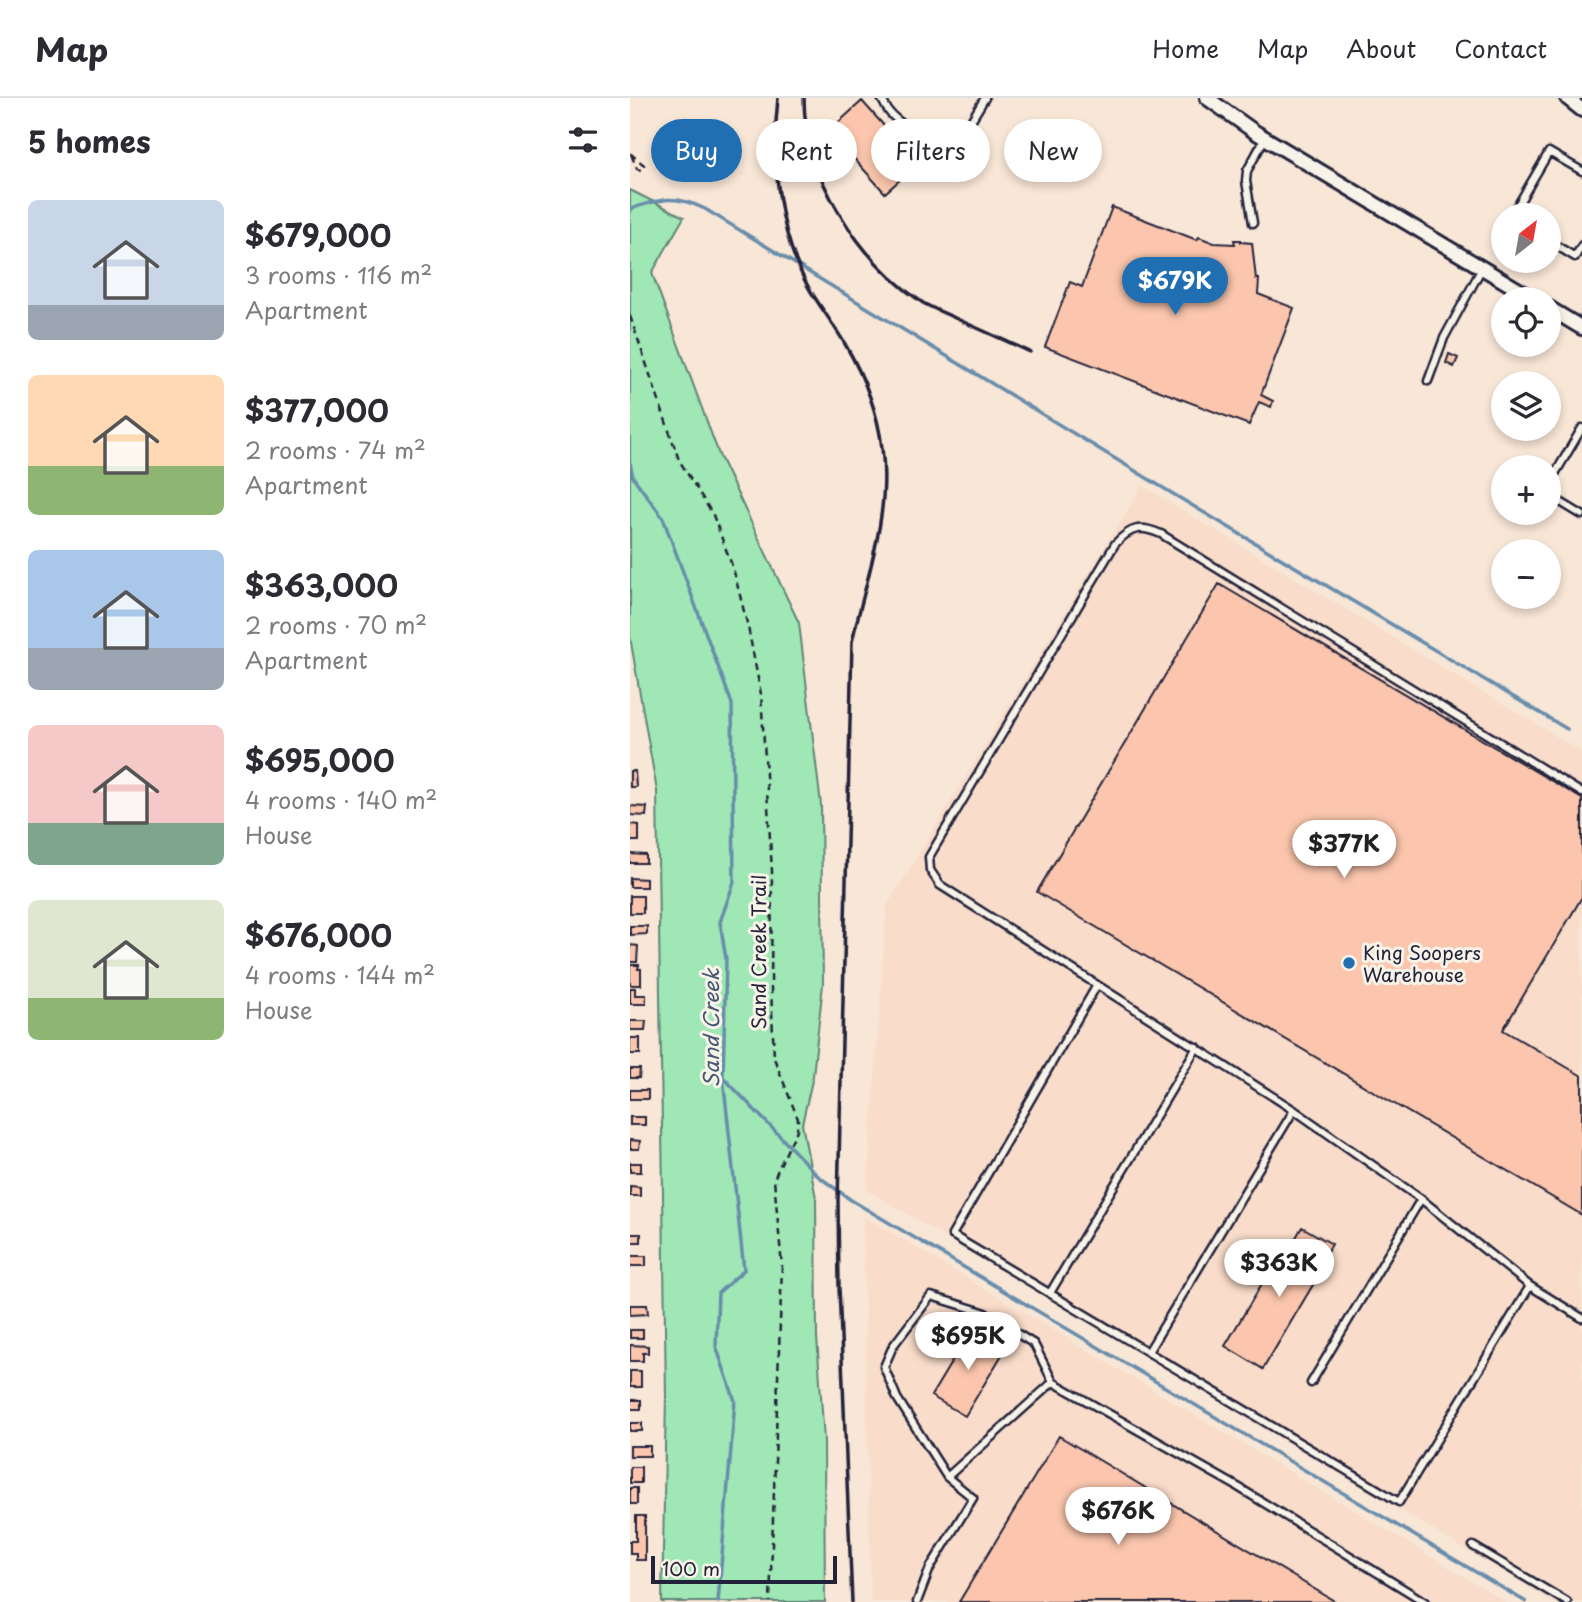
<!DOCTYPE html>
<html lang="en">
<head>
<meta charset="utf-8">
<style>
  :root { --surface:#fff; --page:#f7f7f7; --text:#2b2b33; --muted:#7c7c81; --line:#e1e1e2; --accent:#1f6fb2 }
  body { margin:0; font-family:"Playpen Sans",sans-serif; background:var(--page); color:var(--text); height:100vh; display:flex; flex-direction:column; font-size:26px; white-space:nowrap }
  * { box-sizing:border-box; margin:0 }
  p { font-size:23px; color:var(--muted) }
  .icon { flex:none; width:38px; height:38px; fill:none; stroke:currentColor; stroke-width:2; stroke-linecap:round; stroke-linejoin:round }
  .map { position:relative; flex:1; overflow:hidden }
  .details { display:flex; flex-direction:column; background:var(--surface); width:630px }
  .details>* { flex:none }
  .banner { position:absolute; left:21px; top:21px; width:665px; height:63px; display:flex; gap:14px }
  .needle { width:46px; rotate:31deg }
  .fabs { position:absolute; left:861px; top:105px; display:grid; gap:14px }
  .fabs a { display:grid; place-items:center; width:70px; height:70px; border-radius:50%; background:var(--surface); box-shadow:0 4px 10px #0003; font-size:35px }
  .scale { position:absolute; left:21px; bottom:18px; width:186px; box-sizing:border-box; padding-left:7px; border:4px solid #22223b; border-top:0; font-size:19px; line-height:24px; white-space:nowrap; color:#22223b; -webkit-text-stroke:5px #f7f3e8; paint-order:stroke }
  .price { position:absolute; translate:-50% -60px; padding:0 16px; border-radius:24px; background:#fff; color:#222; font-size:23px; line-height:46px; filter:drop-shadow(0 2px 4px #0008) }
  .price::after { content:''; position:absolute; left:50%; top:42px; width:21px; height:16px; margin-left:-10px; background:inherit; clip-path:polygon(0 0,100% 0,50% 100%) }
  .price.selected { background:var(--accent); color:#fff }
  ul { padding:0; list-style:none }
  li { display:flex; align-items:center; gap:21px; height:175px; padding:0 28px }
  li span { display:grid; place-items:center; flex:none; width:196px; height:140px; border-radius:10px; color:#555 }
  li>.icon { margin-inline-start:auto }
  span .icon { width:84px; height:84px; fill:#fffc; stroke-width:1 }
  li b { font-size:30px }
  h2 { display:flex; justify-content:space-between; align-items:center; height:84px; padding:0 28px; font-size:30px }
  .chip { padding:0 24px; border-radius:32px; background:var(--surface); box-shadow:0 4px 10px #0003; font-size:24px; line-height:63px }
  .chip.selected { background:var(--accent); color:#fff }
  header { display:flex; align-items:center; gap:42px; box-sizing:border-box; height:98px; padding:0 35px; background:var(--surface); border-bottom:2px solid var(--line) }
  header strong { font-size:33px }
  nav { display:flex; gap:38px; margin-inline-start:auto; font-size:24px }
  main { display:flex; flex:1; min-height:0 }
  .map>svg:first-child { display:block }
  .built { fill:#f9dcca }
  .green { fill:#9fe7b4; stroke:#608478; stroke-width:2 }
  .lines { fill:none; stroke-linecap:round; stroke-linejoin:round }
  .stream { stroke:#688dac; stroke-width:3.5 }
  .building { fill:#fbc6ad; stroke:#22223b; stroke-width:2 }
  .lane-casing { stroke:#22223b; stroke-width:11 }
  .street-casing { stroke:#22223b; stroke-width:18 }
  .path { stroke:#22223b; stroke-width:2.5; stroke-dasharray:7 5; stroke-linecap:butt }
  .lane { stroke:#f7f3e8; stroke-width:6 }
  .street { stroke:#f7f3e8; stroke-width:12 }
  .rail { stroke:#22223b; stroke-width:3.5 }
  .poi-dot { fill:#1f6fb2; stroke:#f7f3e8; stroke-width:2.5 }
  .labels { text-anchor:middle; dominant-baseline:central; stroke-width:6; stroke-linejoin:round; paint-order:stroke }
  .street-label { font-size:19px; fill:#22223b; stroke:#f7f3e8 }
  .poi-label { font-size:19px; fill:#22223b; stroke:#f7f3e8; text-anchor:start }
  .water-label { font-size:21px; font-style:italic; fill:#455774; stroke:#f7f3e8 }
</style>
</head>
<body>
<header>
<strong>Map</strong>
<nav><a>Home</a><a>Map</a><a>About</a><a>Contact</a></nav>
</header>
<main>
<section class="details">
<h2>5 homes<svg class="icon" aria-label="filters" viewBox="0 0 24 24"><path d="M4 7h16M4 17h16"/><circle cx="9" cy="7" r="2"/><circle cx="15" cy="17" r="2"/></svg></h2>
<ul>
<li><span style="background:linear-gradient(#c9d6e8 75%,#9aa5b1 0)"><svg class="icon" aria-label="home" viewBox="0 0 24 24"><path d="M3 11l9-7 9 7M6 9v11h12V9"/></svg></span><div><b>$679,000</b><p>3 rooms · 116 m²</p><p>Apartment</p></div></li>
<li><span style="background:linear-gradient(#ffd9b3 65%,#8fb573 0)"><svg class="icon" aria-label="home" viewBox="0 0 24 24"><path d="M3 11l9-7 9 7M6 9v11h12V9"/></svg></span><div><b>$377,000</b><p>2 rooms · 74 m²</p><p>Apartment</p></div></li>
<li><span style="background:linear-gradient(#a9c7e8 70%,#9aa5b1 0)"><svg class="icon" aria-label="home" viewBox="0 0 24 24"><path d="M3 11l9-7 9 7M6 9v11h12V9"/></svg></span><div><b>$363,000</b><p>2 rooms · 70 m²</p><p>Apartment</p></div></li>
<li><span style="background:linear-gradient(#f6c9c9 70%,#7fa58c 0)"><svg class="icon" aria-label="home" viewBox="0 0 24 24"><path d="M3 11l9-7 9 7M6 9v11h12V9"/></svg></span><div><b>$695,000</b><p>4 rooms · 140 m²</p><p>House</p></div></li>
<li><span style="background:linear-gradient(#dfe7d0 70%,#8fb573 0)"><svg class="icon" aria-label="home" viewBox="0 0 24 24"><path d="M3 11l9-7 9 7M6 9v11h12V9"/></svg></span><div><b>$676,000</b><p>4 rooms · 144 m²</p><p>House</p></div></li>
</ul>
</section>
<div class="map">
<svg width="952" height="1504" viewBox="0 0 952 1504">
  <rect width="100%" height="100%" fill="#f8e6d6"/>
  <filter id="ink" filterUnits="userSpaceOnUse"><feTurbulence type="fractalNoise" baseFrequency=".0143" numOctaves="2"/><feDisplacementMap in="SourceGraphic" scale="14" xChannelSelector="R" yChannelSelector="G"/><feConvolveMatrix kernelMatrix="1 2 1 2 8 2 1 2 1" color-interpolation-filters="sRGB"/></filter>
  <g filter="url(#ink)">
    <!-- built -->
    <path class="built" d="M512,388L952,654V1504H923L237,1092L257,808Z
      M233,1118L876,1504H241Z"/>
    <!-- green -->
    <path class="green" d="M0,92L54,119L22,175L90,359L169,525L191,707L193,886L183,978L172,1026L186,1100L187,1239L194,1342L195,1504H32L36,1299L27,693L0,539Z"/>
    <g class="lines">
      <!-- stream -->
      <path class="stream" d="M0,111C31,101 44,96 75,111L553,402L937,631
        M0,365L3,379L33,420L102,606L104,784L90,824L96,861L93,979L114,1172L88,1195L86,1248L105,1303L88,1504
        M93,979L188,1078L221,1102L896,1504"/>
    </g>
    <!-- building -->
    <path class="building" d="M232,3L288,66L255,95L199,33Z
      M482,109L567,142L569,139L584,145L605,146L604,142H611V144L622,145L626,181H629L628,196L664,210L631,297L643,303L641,309L629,304L619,327L415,249L440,184L452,189Z
      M819,256L828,260L824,269L816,265Z
      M589,486L952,701V799L873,932L952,978V1117L407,794Z
      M0,673H5L6,689H0Z
      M0,708L17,709L16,718L0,717Z
      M0,726L9,727V743H0Z
      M0,756L16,757V765H0Z
      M0,780L16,781V789H0Z
      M0,798H13V815H0Z
      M0,828H17V836L0,837Z
      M0,847L8,848L7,864H0Z
      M0,867H9L8,871H11V887H0Z
      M0,890H5V897H16V906H0Z
      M0,923H16L15,932H0Z
      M0,940H10V956H0Z
      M0,971H10L9,980H0Z
      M0,992H18V1001H0Z
      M0,1019H15V1027H0Z
      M0,1042L10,1043L9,1051H0Z
      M0,1065H11V1074H0Z
      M0,1088L10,1089V1098H0Z
      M672,1129L702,1146L683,1177L687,1180L633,1271L595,1248L649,1157L654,1160Z
      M0,1136H11V1144H0Z
      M0,1158H16V1168H0Z
      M0,1207H17L18,1216L0,1217Z
      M342,1230L376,1250L335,1318L301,1298Z
      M0,1232H13V1240H0Z
      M0,1247L18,1248V1255H13V1263H0Z
      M0,1273H11V1289H0Z
      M0,1302H11V1311H0Z
      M0,1325H12V1333H0Z
      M429,1338L706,1504H329Z
      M0,1348H20V1358H0Z
      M0,1369H11V1385H0Z
      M0,1390H7V1406H0Z
      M6,1418H15V1462H6V1455H0V1443H6Z"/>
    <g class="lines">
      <!-- lane casing -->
      <g class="lane-casing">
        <path id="lane" d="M251,0C254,5 256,10 260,15C272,29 312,52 329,37C340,28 347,12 355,0
          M882,117L919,54L952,73
          M623,125L616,83L617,73L635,40
          M919,143L945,159L952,147
          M798,283L814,240L852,170
          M919,386L952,330
          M919,397L952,417
          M952,695L531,436C510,427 501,429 485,446L299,759L300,772L310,787L664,1012L791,1101L900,1188L952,1220
          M467,887L322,1137L769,1404L900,1188
          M420,1195L567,949
          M518,1254L664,1012
          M681,1285L791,1101
          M317,1379L267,1300L254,1269L263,1248L301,1198L353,1214L404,1246L423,1284
          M843,1448L937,1504
          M287,1504L300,1470L343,1400L317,1379L423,1284L608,1389L795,1504"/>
      </g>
      <!-- street casing -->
      <g class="street-casing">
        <path id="street" d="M577,0L625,34L904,201
          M937,0L952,12
          M919,210L952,230"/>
      </g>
      <!-- path -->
      <path class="path" d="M0,56H1L14,67L11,72L7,71L1,56
        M0,218L49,362L83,417L103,470L118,529L131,596L142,773L141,890L144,960L168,1021L167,1032L148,1071L144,1082L152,1168L140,1504"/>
      <!-- lane -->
      <use href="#lane" class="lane"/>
      <!-- street -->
      <use href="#street" class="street"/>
      <!-- rail -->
      <path class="rail" d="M148,0C141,62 148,137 180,192C191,210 204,227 215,246C233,277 248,314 252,350C261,416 236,481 222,544L208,1103L209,1189L222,1504
        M174,0C174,78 229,162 293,205C304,211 316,216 327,221C352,232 376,243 400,254"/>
    </g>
  </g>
  <!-- markers -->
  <circle class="poi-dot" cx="719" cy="865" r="7"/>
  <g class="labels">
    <!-- street labels -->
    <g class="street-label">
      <text transform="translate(128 854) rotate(-90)">Sand Creek Trail</text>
    </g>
    <!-- poi labels -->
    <g class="poi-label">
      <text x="733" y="854">King Soopers<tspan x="733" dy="22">Warehouse</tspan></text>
    </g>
    <!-- water labels -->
    <g class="water-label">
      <text transform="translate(80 930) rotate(-90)">Sand Creek</text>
    </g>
  </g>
</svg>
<div class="fabs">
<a><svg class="needle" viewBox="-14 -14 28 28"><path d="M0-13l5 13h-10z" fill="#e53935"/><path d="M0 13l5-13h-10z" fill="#7c7c81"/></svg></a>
<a><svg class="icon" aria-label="locate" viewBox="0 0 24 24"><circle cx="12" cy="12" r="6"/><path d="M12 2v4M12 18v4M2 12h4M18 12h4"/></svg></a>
<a><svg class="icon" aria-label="layers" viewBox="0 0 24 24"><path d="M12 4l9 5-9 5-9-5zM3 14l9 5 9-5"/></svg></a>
<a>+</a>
<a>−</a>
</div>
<div class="scale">100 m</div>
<b class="price selected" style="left:545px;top:219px">$679K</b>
<b class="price" style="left:714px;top:782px">$377K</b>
<b class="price" style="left:649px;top:1201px">$363K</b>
<b class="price" style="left:338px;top:1274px">$695K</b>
<b class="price" style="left:488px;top:1449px">$676K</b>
<div class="banner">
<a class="chip selected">Buy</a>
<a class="chip">Rent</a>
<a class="chip">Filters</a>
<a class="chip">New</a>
</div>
</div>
</main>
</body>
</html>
